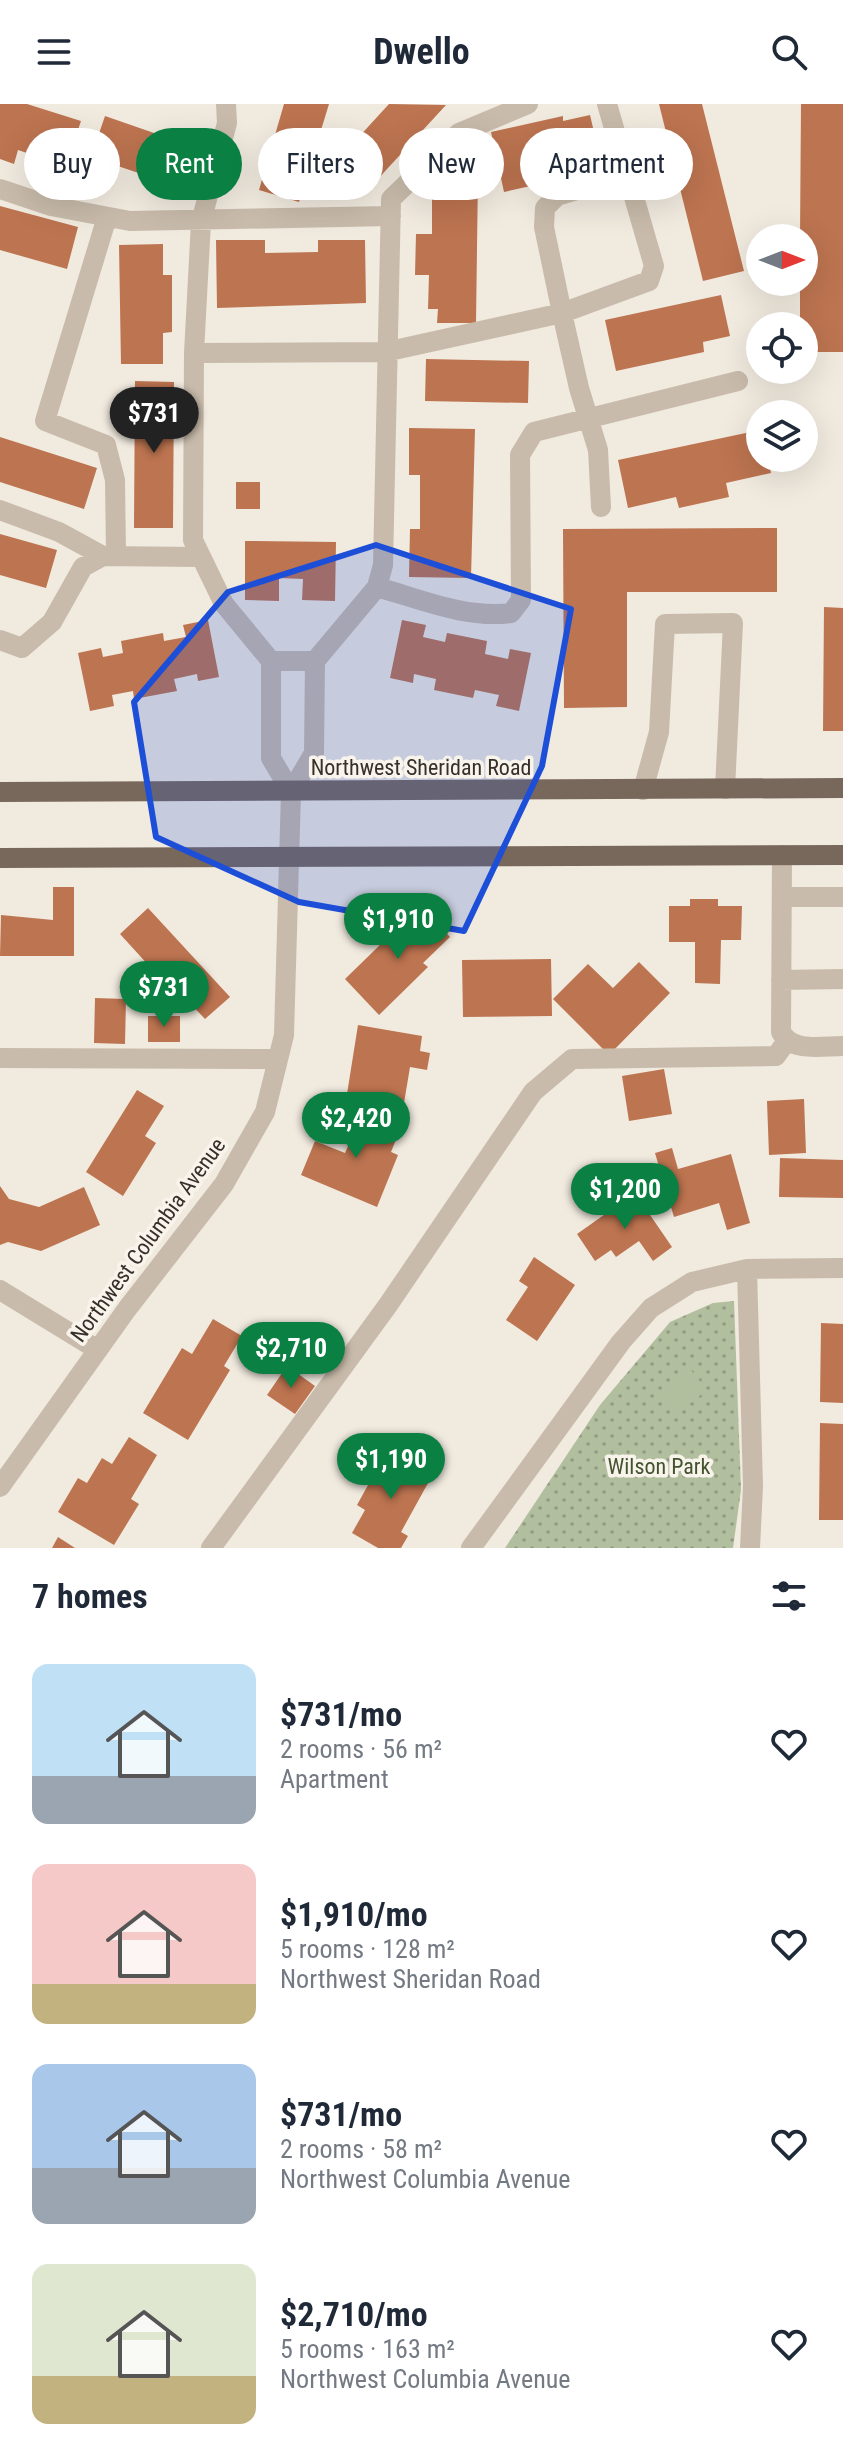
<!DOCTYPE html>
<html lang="en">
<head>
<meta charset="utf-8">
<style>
  :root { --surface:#fff; --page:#f6f6f7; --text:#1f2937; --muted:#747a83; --accent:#0b8043 }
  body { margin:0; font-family:"Roboto Condensed",sans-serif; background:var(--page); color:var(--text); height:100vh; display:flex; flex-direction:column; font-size:30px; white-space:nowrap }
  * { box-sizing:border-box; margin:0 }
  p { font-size:26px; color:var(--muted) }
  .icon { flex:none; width:44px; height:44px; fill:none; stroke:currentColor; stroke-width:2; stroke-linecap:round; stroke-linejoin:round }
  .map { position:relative; height:1444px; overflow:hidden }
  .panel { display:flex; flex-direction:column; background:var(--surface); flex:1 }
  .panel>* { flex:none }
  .top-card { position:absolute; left:24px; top:24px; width:796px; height:72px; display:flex; gap:16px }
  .needle { width:52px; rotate:90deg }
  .fabs { position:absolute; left:746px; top:120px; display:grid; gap:16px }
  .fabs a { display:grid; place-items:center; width:72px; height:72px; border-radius:50%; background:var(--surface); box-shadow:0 8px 32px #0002; font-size:40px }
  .price { position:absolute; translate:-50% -68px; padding:0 18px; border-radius:28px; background:var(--accent); color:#fff; font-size:26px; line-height:52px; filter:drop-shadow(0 2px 4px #0008) }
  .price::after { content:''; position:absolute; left:50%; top:48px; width:24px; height:18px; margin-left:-12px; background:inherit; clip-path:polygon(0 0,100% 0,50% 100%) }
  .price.selected { background:#222; color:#fff }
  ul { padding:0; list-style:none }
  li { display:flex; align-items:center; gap:24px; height:200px; padding:0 32px }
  li span { display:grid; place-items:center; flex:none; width:224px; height:160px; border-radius:16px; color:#555 }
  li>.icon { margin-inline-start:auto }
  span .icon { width:96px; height:96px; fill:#fffc; stroke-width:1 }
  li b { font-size:34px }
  h2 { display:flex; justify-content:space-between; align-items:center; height:96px; padding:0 32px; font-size:34px }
  .tag { padding:0 28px; border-radius:36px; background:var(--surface); box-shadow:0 8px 32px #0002; font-size:28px; line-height:72px }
  .tag.selected { background:var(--accent); color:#fff }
  header { display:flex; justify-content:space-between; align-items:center; height:104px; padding:0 32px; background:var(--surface); font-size:36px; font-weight:700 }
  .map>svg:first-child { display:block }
  .park { fill:url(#park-dots) }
  .garden { fill:#b2bf9f }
  .building { fill:#bd7450 }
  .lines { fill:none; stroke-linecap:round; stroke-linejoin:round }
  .minor { stroke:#c8bbab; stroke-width:20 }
  .major { stroke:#78685c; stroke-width:20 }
  .marked { fill:#1d4ed8; fill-opacity:0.2; stroke:#1d4ed8; stroke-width:6; stroke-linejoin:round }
  .labels { text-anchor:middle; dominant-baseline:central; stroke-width:7; stroke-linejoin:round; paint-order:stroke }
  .street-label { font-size:22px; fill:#372f2a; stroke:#f9f4eb }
  .park-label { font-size:22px; fill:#43532f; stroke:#f9f4eb }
</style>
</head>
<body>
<header><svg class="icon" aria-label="menu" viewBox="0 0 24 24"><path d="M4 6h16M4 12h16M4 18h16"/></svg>Dwello<svg class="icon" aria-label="search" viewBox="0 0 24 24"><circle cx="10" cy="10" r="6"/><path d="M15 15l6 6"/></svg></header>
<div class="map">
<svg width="843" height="1444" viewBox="0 0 843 1444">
  <defs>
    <pattern id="park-dots" width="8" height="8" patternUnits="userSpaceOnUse" patternTransform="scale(2)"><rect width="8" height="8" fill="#b2bf9f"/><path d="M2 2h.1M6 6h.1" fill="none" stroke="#929c82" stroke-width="1.8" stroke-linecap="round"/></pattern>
  </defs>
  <rect width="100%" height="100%" fill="#f1eadf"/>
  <!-- park -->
  <path class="park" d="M734,1197L741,1386L733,1444H505L600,1301L670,1218L713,1199Z"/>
  <!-- garden -->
  <path class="garden" d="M691,1266L707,1286L674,1312L659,1291Z"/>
  <!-- building -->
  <path class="building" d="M0,0H27L81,17L66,62L18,46L14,60L0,55Z
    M284,0H329L299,98L259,86Z
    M389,0L446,1L376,77L345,48Z
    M659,0H702L744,167L703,177Z
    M801,0H843V248H804V222H800V178H804V134H800Z
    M590,11L603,66L504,88L491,28L563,12V17Z
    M105,12L203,46L189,86L91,53Z
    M432,71H478L476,219H437L438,205H428L429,171H415L416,130H432Z
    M0,102L78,123L67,165L0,146Z
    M216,136H265V149L318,148V136H365L366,199L217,204Z
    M163,140V171H172V228L163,229V260H121L119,141Z
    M721,191L730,232L703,238L704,248L616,267L605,216Z
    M426,255L529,257L528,299L425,297Z
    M135,277L174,278L173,424H134Z
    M409,324L475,325L471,474L409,473L410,425H420V371H409Z
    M760,326V354H768L771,369L726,379L729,393L679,404L676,393L628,404L618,356Z
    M0,333L97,364L84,405L0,378Z
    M236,378H260V405H236Z
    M777,424V488H627V603L564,604L563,425Z
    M0,430L57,446L46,484L0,471Z
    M245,437L336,438L335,497L302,496L303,475L279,474V497L245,496Z
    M824,503L843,504V627H823Z
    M208,516L219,573L198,577L197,570L174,575L177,587L134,595L133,587L112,591L114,602L90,607L78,549L101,544L103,553L123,549L121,537L163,529L164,537L186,533L183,521Z
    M402,516L426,521L423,533L445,538L447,529L487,537L485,550L508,555L510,545L531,549L519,607L496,602L499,591L475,586L473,594L434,586L436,575L414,570L413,579L390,574Z
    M53,783H74V852H0L1,811L53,816Z
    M690,795H718V802H742L741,836H721L720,880L695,879V838H669V802H690Z
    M420,802L450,833L423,859L428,863L379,911L345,875Z
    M148,804L230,893L205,915L169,877L156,890L141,874L151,864L120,830Z
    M551,855L552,912L463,913L462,856Z
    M639,858L670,889L609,951L553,895L588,860L613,884Z
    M95,894L126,895L125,940L94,939Z
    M148,912H180V938H148Z
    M358,921L422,932L420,947L430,949L427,966L410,963L404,999L347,990Z
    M664,965L672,1010L629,1017L622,972Z
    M137,986L164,1002L145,1032L156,1039L123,1092L86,1068Z
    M804,995L806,1049L769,1051L767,997Z
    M346,1006L399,1028L391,1048L398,1051L377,1103L301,1071L315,1037L345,1049L352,1033L338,1027Z
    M672,1044L678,1065L731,1050L750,1119L727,1126L719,1099L674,1113L655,1049Z
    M780,1054L843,1056V1094L779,1093Z
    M0,1082L9,1095L39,1103L84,1083L100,1121L41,1147L8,1138L0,1141Z
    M635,1089L672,1143L653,1157L639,1137L616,1153L611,1146L595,1157L577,1130Z
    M534,1153L575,1181L537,1237L506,1216L528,1183L519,1177Z
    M213,1215L242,1232L224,1262L230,1266L188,1336L143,1309L182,1244L192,1250Z
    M821,1219L843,1220V1299L820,1298Z
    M287,1262L315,1282L295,1310L267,1291Z
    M820,1319L843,1320V1416H819Z
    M129,1333L157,1351L131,1395L139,1400L114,1441L58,1408L78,1374L87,1379L102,1354L112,1360Z
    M388,1345L433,1370L401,1428L408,1432L401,1444H378L352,1429L365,1406L357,1401Z
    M58,1433L75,1444H52Z"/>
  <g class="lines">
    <!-- minor -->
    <path class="minor" d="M226,0L227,19L201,118L194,249L193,436L224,500L271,557H315
      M0,85L51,102L130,117L391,112
      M107,113L45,317L106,341L115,376L116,451
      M194,249L385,248L562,209L649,177L654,162L607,0
      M601,403L598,346L579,284L562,209L544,123L545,104L557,92L628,71
      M0,406L59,428L103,452L198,453
      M377,483C420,495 466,515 511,509L521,496L520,351L534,328L738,277
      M0,536L22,544L52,518L83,463L103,452
      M271,557V654L291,688
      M643,686L659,628L665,520L733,519L725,685
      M782,751L781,928C792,949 822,942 843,942
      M782,793H843
      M781,876L843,875
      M0,954L278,955
      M747,1165L753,1382L750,1444
      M0,1186L98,1246
      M0,1383L127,1205L224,1080L265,1008L284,931L291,688L314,649L315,557L377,483L383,461L391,95L459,29L528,0
      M211,1444L388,1201L533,988L572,955L776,952L786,938
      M471,1444L621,1238L651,1204L692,1178L747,1165L843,1164"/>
    <!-- major -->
    <path class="major" d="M0,688L843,684
      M0,754L843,751"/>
  </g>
  <!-- marked area -->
  <path class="marked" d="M376,441L571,505L542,662L464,827L299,798L156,733L134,598L228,488Z"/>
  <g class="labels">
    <!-- street labels -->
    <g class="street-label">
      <text x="421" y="663">Northwest Sheridan Road</text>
      <text transform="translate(148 1136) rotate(-54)">Northwest Columbia Avenue</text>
    </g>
    <!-- park labels -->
    <g class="park-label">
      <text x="659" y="1362">Wilson Park</text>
    </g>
  </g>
</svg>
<div class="fabs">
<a><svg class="needle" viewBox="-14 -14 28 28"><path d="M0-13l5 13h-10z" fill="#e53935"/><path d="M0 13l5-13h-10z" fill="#747a83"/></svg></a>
<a><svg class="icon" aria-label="locate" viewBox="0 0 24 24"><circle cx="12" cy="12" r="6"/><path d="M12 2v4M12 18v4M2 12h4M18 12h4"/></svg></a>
<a><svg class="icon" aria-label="layers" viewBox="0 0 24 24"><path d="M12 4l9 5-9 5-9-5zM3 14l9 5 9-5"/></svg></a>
</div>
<b class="price selected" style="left:154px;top:351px">$731</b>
<b class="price" style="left:398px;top:857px">$1,910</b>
<b class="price" style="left:164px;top:925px">$731</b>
<b class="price" style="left:356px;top:1056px">$2,420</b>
<b class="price" style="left:625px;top:1127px">$1,200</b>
<b class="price" style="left:291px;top:1286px">$2,710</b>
<b class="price" style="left:391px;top:1397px">$1,190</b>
<div class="top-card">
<a class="tag">Buy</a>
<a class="tag selected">Rent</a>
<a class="tag">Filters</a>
<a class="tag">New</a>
<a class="tag">Apartment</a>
</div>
</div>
<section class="panel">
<h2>7 homes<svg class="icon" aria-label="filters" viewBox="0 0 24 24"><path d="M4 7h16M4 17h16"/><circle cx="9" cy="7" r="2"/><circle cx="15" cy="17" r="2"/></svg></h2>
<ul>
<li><span style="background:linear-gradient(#bfe0f5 70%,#9aa5b1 0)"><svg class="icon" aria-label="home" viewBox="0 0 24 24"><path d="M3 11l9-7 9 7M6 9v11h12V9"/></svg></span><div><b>$731/mo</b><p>2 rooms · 56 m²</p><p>Apartment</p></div><svg class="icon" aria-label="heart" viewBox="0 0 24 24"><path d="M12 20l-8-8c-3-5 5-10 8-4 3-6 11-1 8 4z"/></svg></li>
<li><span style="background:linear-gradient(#f6c9c9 75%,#c2b280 0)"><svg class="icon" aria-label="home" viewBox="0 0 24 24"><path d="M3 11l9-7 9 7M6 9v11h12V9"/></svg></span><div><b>$1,910/mo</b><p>5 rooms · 128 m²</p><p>Northwest Sheridan Road</p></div><svg class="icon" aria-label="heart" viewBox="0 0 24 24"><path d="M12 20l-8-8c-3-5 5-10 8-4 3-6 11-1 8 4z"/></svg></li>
<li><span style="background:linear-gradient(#a9c7e8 65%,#9aa5b1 0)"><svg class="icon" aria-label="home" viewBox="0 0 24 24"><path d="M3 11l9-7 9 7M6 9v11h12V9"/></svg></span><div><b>$731/mo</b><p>2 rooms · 58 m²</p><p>Northwest Columbia Avenue</p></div><svg class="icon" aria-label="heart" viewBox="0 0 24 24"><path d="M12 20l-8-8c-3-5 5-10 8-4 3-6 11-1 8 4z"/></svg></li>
<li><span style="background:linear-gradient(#dfe7d0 70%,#c2b280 0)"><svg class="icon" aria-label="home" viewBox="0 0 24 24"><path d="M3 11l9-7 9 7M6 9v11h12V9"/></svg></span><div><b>$2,710/mo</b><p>5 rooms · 163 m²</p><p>Northwest Columbia Avenue</p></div><svg class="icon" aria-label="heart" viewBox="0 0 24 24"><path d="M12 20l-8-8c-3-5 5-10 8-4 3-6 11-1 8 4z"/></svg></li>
</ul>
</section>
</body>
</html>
